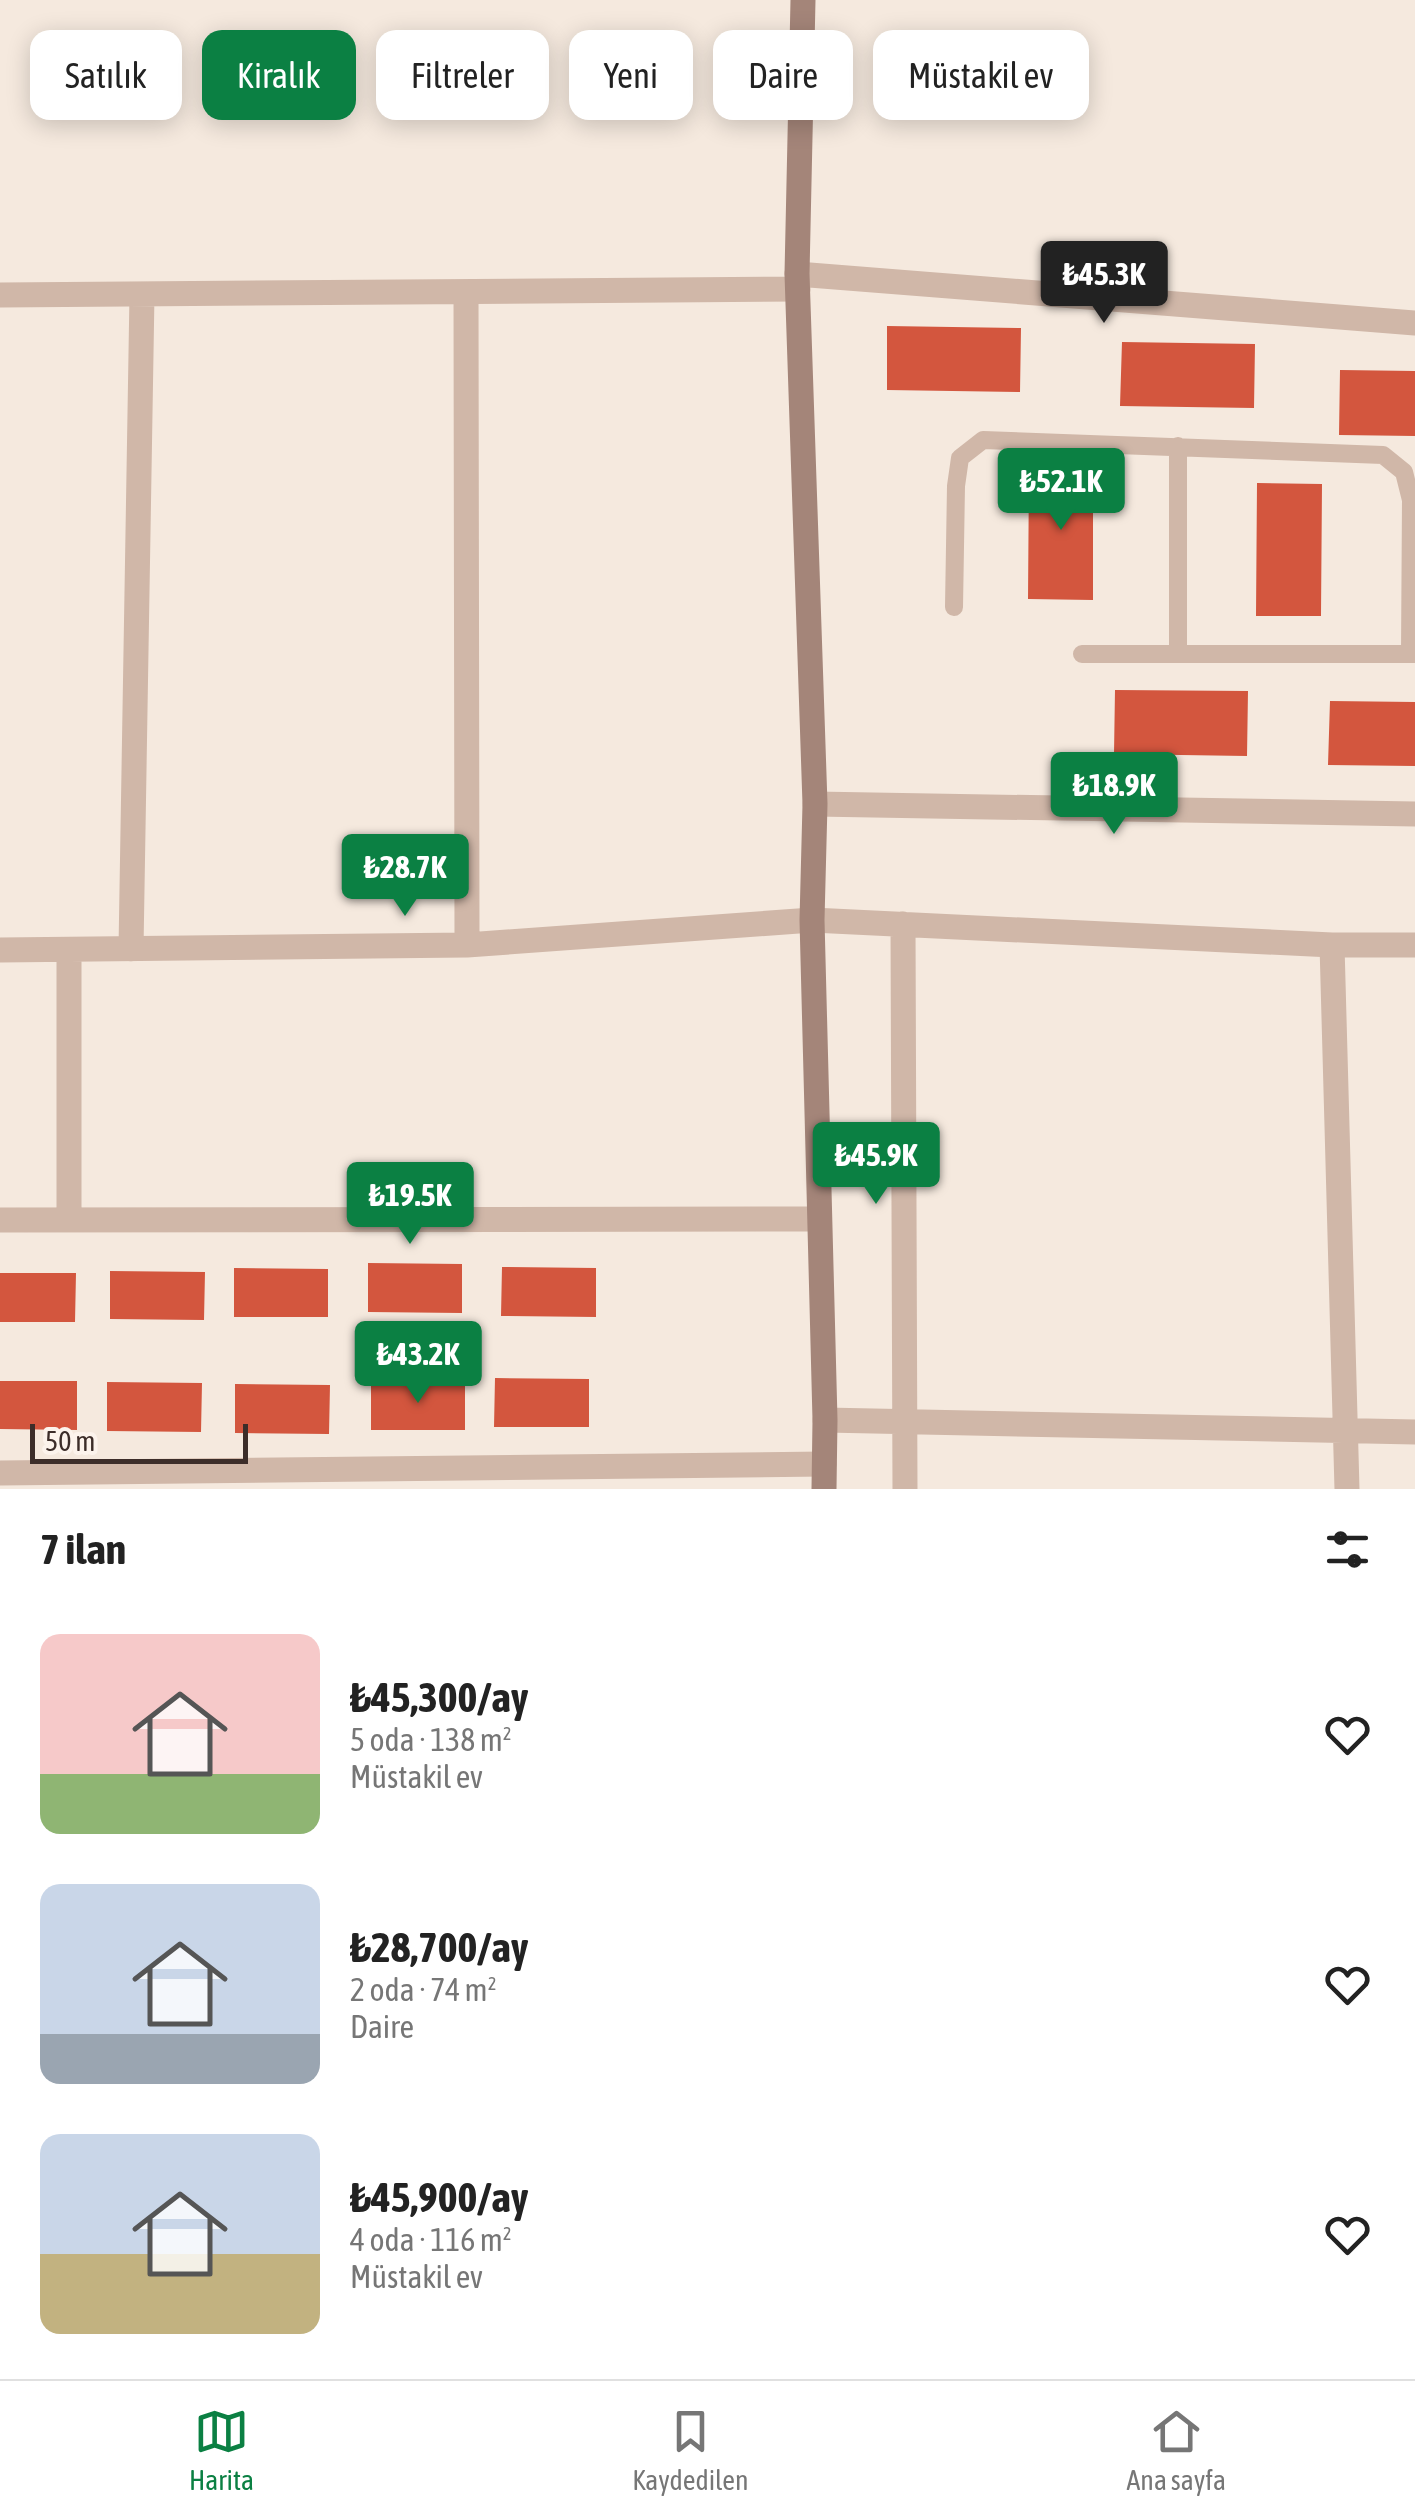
<!DOCTYPE html>
<html lang="tr">
<head>
<meta charset="utf-8">
<style>
  :root { --surface:#fff; --page:#f2f2f2; --text:#222; --muted:#767676; --line:#e0e0e0; --accent:#0b8043 }
  body { margin:0; font-family:"Asap Condensed",sans-serif; background:var(--page); color:var(--text); height:100vh; display:flex; flex-direction:column; font-size:38px; white-space:nowrap }
  * { box-sizing:border-box; margin:0 }
  p { font-size:32px; color:var(--muted) }
  .icon { flex:none; width:55px; height:55px; fill:none; stroke:currentColor; stroke-width:2; stroke-linecap:round; stroke-linejoin:round }
  .map { position:relative; height:1489px; overflow:hidden }
  .details { display:flex; flex-direction:column; background:var(--surface); flex:1 }
  .details>* { flex:none }
  .banner { position:absolute; left:30px; top:30px; width:1355px; height:90px; display:flex; gap:20px }
  .scale { position:absolute; left:30px; bottom:25px; width:218px; box-sizing:border-box; padding-left:10px; border:5px solid #3c2d29; border-top:0; font-size:28px; line-height:35px; white-space:nowrap; color:#3c2d29; -webkit-text-stroke:8px #fcf3ec; paint-order:stroke }
  .price { position:absolute; translate:-50% -85px; padding:0 22px; border-radius:10px; background:var(--accent); color:#fff; font-size:32px; line-height:65px; filter:drop-shadow(0 2px 5px #0008) }
  .price::after { content:''; position:absolute; left:50%; top:60px; width:30px; height:22px; margin-left:-15px; background:inherit; clip-path:polygon(0 0,100% 0,50% 100%) }
  .price.current { background:#222; color:#fff }
  ul { padding:0; list-style:none }
  li { display:flex; align-items:center; gap:30px; height:250px; padding:0 40px }
  li span { display:grid; place-items:center; flex:none; width:280px; height:200px; border-radius:20px; color:#555 }
  li>.icon { margin-inline-start:auto }
  span .icon { width:120px; height:120px; fill:#fffc; stroke-width:1 }
  li b { font-size:42px }
  h2 { display:flex; justify-content:space-between; align-items:center; height:120px; padding:0 40px; font-size:42px }
  .chip { padding:0 35px; border-radius:20px; background:var(--surface); box-shadow:0 5px 25px #0003; font-size:35px; line-height:90px }
  .chip.current { background:var(--accent); color:#fff }
  .dock { display:flex; justify-content:space-around; align-items:center; height:140px; border-top:2px solid var(--line); background:var(--surface); font-size:28px; color:var(--muted) }
  .dock a { display:grid; justify-items:center; gap:5px }
  .dock .current { color:var(--accent) }
  .map>svg:first-child { display:block }
  .building { fill:#d3563e }
  .lines { fill:none; stroke-linecap:round; stroke-linejoin:round }
  .lane { stroke:#d0b7a8; stroke-width:18 }
  .street { stroke:#d0b7a8; stroke-width:25 }
  .secondary { stroke:#a48579; stroke-width:25 }
</style>
</head>
<body>
<div class="map">
<svg width="1415" height="1489" viewBox="0 0 1415 1489">
  <rect width="100%" height="100%" fill="#f5e9de"/>
  <!-- building -->
  <path class="building" d="M887,326L1021,328L1020,392L887,390Z
    M1122,342L1255,344L1254,408L1120,406Z
    M1340,370L1415,371V436L1339,435Z
    M1029,467H1093V600L1028,599Z
    M1257,483L1322,484L1321,616H1256Z
    M1115,690L1248,691L1247,756L1114,754Z
    M1330,701L1415,702V766L1328,765Z
    M368,1263L462,1264V1313L368,1312Z
    M502,1267L596,1268V1317L501,1316Z
    M234,1268L328,1269V1317H234Z
    M110,1271L205,1272L204,1320L110,1319Z
    M0,1273H76L75,1322H0Z
    M495,1378L589,1379V1427H494Z
    M0,1381H77V1430L0,1429Z
    M371,1381L465,1382V1430H371Z
    M107,1382L202,1383L201,1432L107,1431Z
    M235,1384L330,1385L329,1434L235,1433Z"/>
  <g class="lines">
    <!-- lane -->
    <path class="lane" d="M1178,446V653
      M954,607L956,486L960,458L983,440L1383,455L1404,472L1411,500L1410,653
      M1082,654H1415"/>
    <!-- street -->
    <path class="street" d="M797,274L1415,323
      M466,292L467,945
      M0,295L798,289
      M815,804L1415,814
      M903,924L905,1489
      M1332,945L1347,1489
      M131,949L142,294
      M0,950L467,945L812,920L1332,945H1415
      M0,1220L819,1219
      M69,1220V950
      M825,1420L1415,1432
      M0,1473L824,1464"/>
    <!-- secondary -->
    <path class="secondary" d="M803,0L797,274L815,804L812,920L825,1420L824,1489"/>
  </g>
</svg>
<div class="scale">50 m</div>
<b class="price current" style="left:1104px;top:326px">₺45.3K</b>
<b class="price" style="left:1061px;top:533px">₺52.1K</b>
<b class="price" style="left:1114px;top:837px">₺18.9K</b>
<b class="price" style="left:405px;top:919px">₺28.7K</b>
<b class="price" style="left:876px;top:1207px">₺45.9K</b>
<b class="price" style="left:410px;top:1247px">₺19.5K</b>
<b class="price" style="left:418px;top:1406px">₺43.2K</b>
<div class="banner">
<a class="chip">Satılık</a>
<a class="chip current">Kiralık</a>
<a class="chip">Filtreler</a>
<a class="chip">Yeni</a>
<a class="chip">Daire</a>
<a class="chip">Müstakil ev</a>
</div>
</div>
<section class="details">
<h2>7 ilan<svg class="icon" aria-label="filters" viewBox="0 0 24 24"><path d="M4 7h16M4 17h16"/><circle cx="9" cy="7" r="2"/><circle cx="15" cy="17" r="2"/></svg></h2>
<ul>
<li><span style="background:linear-gradient(#f6c9c9 70%,#8fb573 0)"><svg class="icon" aria-label="home" viewBox="0 0 24 24"><path d="M3 11l9-7 9 7M6 9v11h12V9"/></svg></span><div><b>₺45,300/ay</b><p>5 oda · 138 m²</p><p>Müstakil ev</p></div><svg class="icon" aria-label="heart" viewBox="0 0 24 24"><path d="M12 20l-8-8c-3-5 5-10 8-4 3-6 11-1 8 4z"/></svg></li>
<li><span style="background:linear-gradient(#c9d6e8 75%,#9aa5b1 0)"><svg class="icon" aria-label="home" viewBox="0 0 24 24"><path d="M3 11l9-7 9 7M6 9v11h12V9"/></svg></span><div><b>₺28,700/ay</b><p>2 oda · 74 m²</p><p>Daire</p></div><svg class="icon" aria-label="heart" viewBox="0 0 24 24"><path d="M12 20l-8-8c-3-5 5-10 8-4 3-6 11-1 8 4z"/></svg></li>
<li><span style="background:linear-gradient(#c9d6e8 60%,#c2b280 0)"><svg class="icon" aria-label="home" viewBox="0 0 24 24"><path d="M3 11l9-7 9 7M6 9v11h12V9"/></svg></span><div><b>₺45,900/ay</b><p>4 oda · 116 m²</p><p>Müstakil ev</p></div><svg class="icon" aria-label="heart" viewBox="0 0 24 24"><path d="M12 20l-8-8c-3-5 5-10 8-4 3-6 11-1 8 4z"/></svg></li>
</ul>
</section>
<nav class="dock">
<a class="current"><svg class="icon" aria-label="map" viewBox="0 0 24 24"><path d="M3 6l6-2 6 2 6-2v14l-6 2-6-2-6 2zM9 4v14M15 6v14"/></svg>Harita</a>
<a><svg class="icon" aria-label="saved" viewBox="0 0 24 24"><path d="M7 4h10v16l-5-4-5 4z"/></svg>Kaydedilen</a>
<a><svg class="icon" aria-label="home" viewBox="0 0 24 24"><path d="M3 11l9-7 9 7M6 9v11h12V9"/></svg>Ana sayfa</a>
</nav>
</body>
</html>
